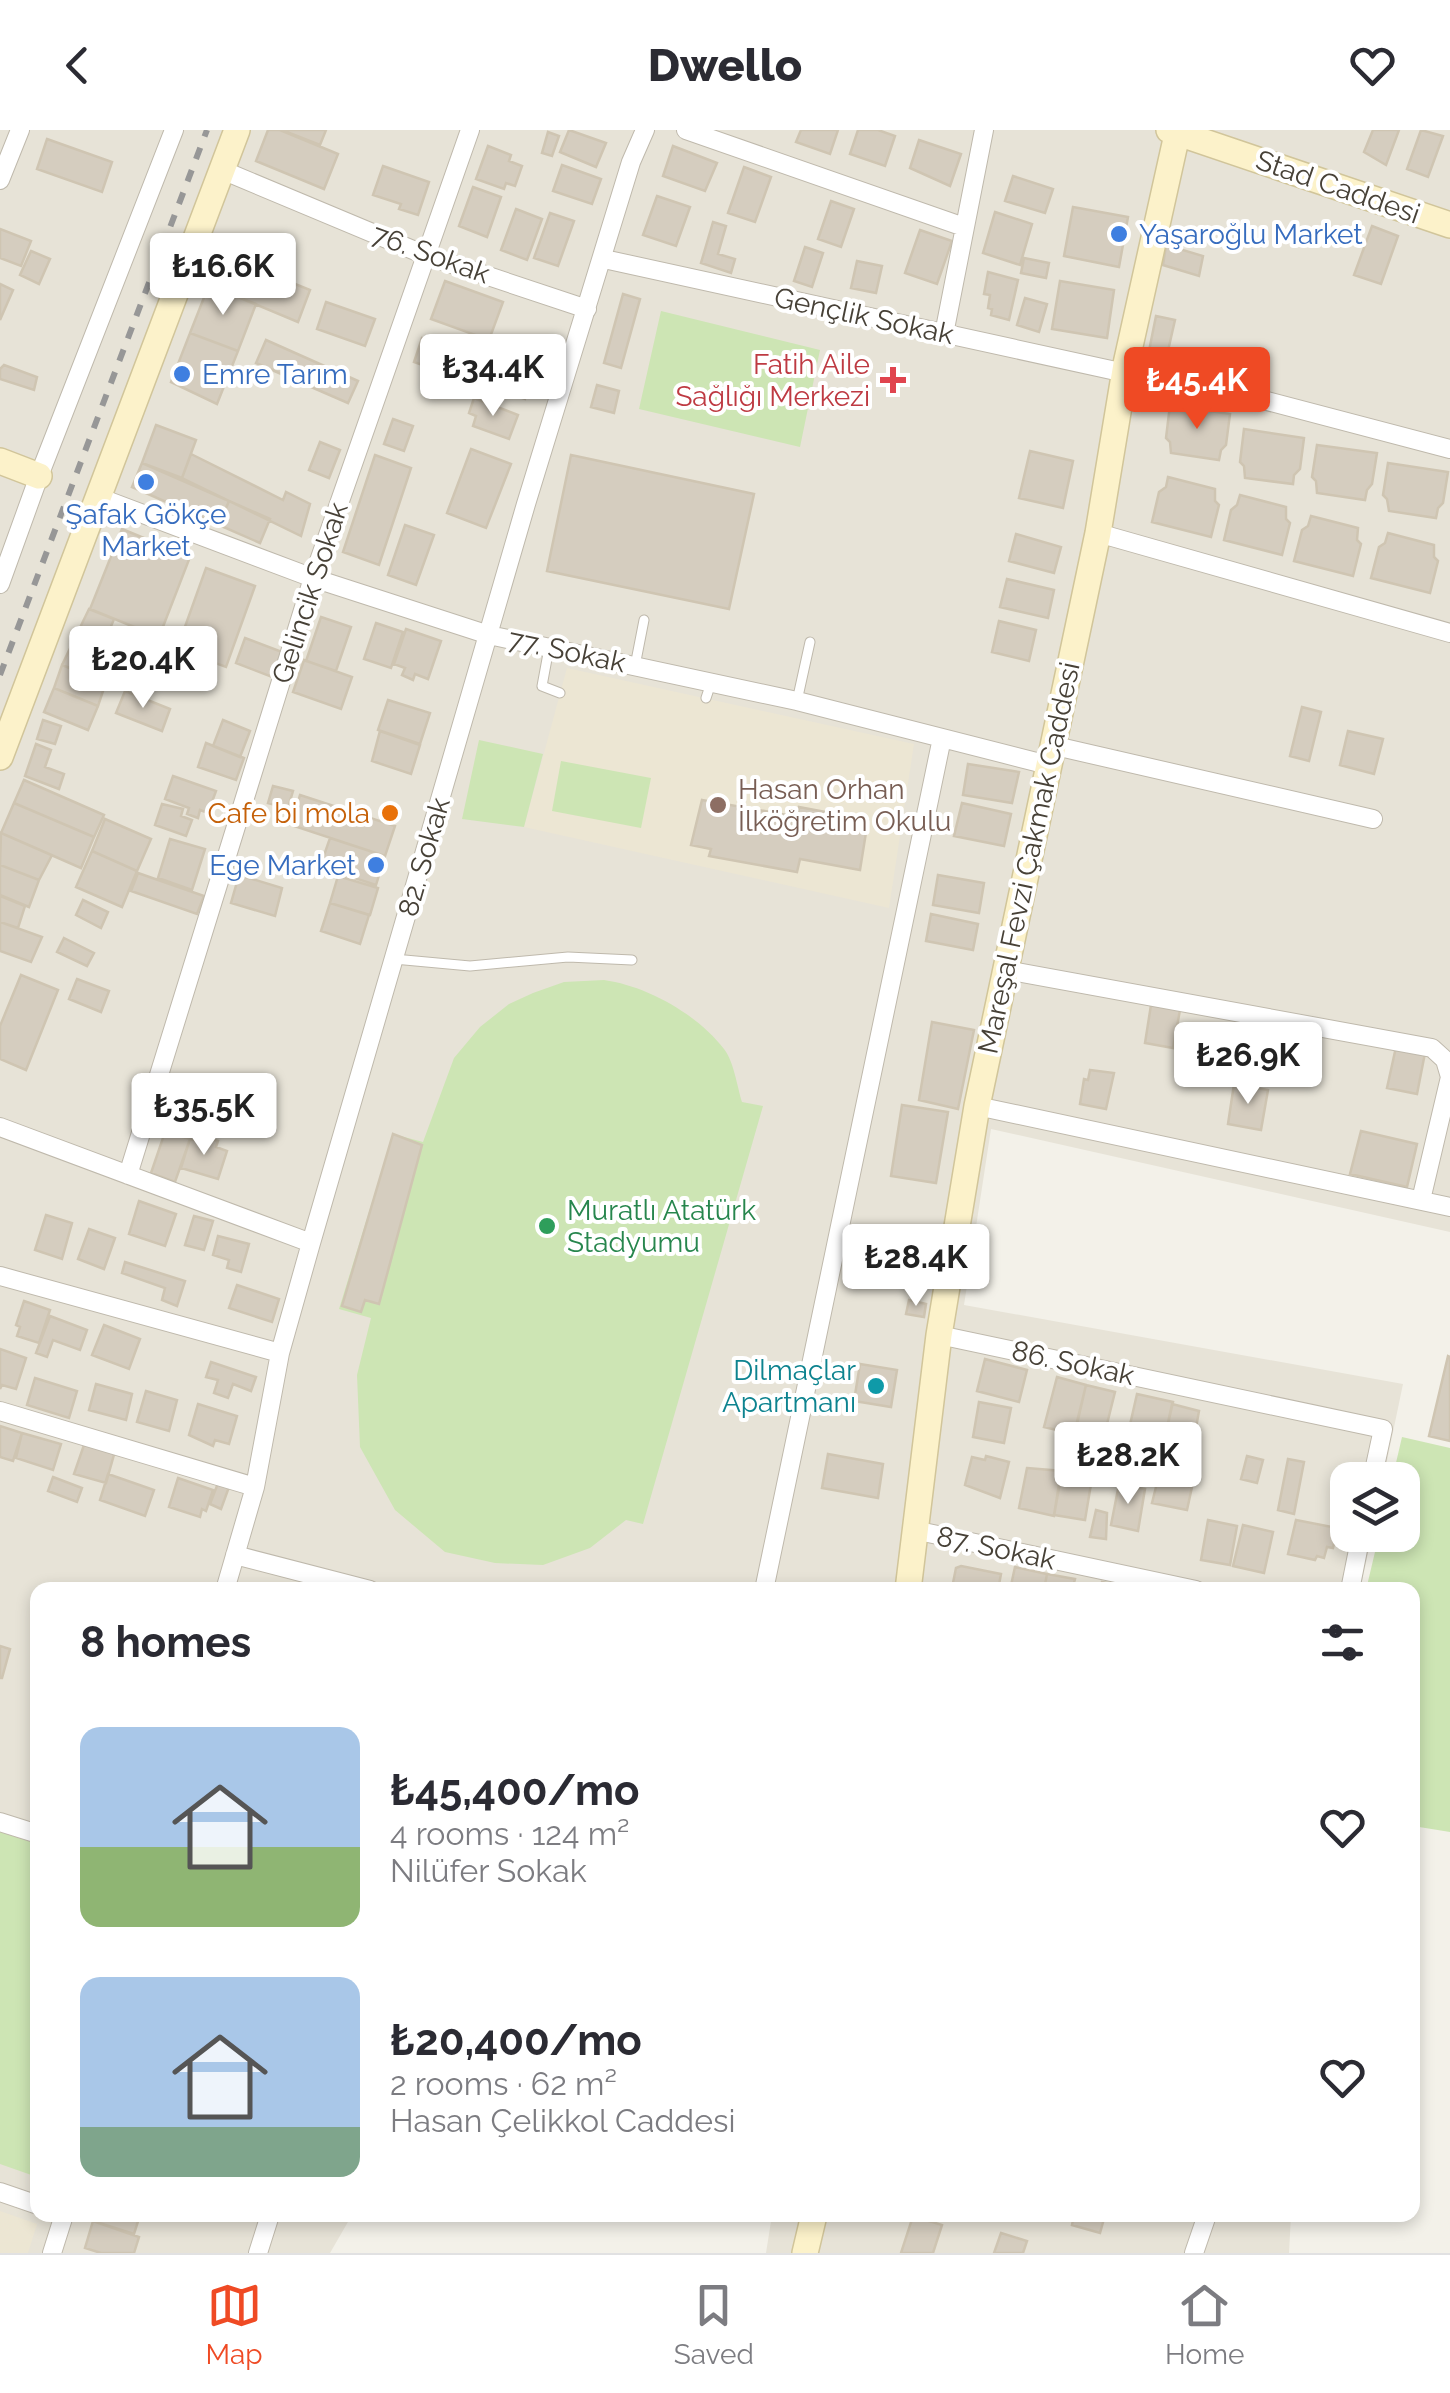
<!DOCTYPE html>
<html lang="en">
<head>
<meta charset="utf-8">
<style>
  :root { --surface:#fff; --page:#f7f7f7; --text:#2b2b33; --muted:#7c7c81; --line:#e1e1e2; --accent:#ef4a24 }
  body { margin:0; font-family:Raleway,sans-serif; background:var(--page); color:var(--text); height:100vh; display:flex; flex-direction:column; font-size:38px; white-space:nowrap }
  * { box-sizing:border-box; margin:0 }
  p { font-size:32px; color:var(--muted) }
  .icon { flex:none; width:55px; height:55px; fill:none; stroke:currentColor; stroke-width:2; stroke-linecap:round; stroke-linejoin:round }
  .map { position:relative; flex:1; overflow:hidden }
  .drawer { position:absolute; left:30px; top:1452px; width:1390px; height:640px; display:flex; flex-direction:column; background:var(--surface); border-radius:20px; box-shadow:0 5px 15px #0003 }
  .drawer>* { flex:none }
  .buttons { position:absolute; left:1330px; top:1332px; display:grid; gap:20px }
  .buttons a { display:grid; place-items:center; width:90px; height:90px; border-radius:20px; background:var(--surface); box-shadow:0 5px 15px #0003; font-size:50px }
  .price { position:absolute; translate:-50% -85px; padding:0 22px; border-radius:10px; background:#fff; color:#222; font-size:32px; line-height:65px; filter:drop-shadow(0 2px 5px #0008) }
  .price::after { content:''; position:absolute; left:50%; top:60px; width:30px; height:22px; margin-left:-15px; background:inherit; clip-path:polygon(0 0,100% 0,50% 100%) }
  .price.current { background:var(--accent); color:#fff }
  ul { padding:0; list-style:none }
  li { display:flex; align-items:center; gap:30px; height:250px; padding:0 50px }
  li span { display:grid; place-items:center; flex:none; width:280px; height:200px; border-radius:20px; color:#555 }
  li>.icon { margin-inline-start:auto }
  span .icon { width:120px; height:120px; fill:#fffc; stroke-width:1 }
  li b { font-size:42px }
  h2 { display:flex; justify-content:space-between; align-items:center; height:120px; padding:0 50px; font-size:42px }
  header { display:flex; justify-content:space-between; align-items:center; height:130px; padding:0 50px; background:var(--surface); font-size:45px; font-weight:800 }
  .tab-bar { display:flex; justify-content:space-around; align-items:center; height:140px; border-top:2px solid var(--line); background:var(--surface); font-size:28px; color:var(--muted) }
  .tab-bar a { display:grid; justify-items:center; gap:5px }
  .tab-bar .current { color:var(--accent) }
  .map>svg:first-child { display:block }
  .residential { fill:#e7e3d7 }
  .education { fill:#ece6d3 }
  .green { fill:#cde5b4 }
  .building { fill:#d5cdbf; stroke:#cfc5b2; stroke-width:2.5 }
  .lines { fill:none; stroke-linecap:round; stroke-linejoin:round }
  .lane-casing { stroke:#bfb9ac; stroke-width:11 }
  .street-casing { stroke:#bfb9ac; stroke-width:20 }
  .secondary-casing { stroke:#d1c59a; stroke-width:28 }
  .lane { stroke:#fff; stroke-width:9 }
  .street { stroke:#fff; stroke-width:18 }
  .secondary { stroke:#fcf2ca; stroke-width:25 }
  .rail { stroke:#979797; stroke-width:6; stroke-dasharray:12 12; stroke-linecap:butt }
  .shop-dot { fill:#3f7fe0; stroke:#fff; stroke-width:4 }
  .health-dot { fill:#e0444e; stroke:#fff; stroke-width:4 }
  .education-dot { fill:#8d6e63; stroke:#fff; stroke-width:4 }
  .food-dot { fill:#e8710a; stroke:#fff; stroke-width:4 }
  .leisure-dot { fill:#2e9e5b; stroke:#fff; stroke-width:4 }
  .culture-dot { fill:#0f9aa8; stroke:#fff; stroke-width:4 }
  .labels { text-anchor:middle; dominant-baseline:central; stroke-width:8; stroke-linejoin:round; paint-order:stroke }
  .street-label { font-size:28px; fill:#474137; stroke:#fff }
  .shop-label { font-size:28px; fill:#366cbe; stroke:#fff; text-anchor:start }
  .health-label { font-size:28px; fill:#be3a42; stroke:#fff; text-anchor:end }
  .education-label { font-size:28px; fill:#785e54; stroke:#fff; text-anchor:start }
  .food-label { font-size:28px; fill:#c56008; stroke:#fff; text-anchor:end }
  .leisure-label { font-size:28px; fill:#27864d; stroke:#fff; text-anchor:start }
  .culture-label { font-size:28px; fill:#0d838f; stroke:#fff; text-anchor:end }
</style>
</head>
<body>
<header><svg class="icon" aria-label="back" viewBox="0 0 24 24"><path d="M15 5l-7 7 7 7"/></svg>Dwello<svg class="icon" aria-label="heart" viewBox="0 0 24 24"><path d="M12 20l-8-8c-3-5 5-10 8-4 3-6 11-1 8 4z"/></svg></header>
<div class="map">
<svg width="1450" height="2123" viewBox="0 0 1450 2123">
  <rect width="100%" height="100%" fill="#f3f1e9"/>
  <!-- residential -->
  <path class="residential" d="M0,0H1450V1102L991,999L964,1175L1403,1254L1383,1350H1348V1405H1372L1360,1460H38V2085H352L330,2123H0Z
    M772,2085H1291L1289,2123H766Z"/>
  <!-- education -->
  <path class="education" d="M567,538L914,614L889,778L524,697Z
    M0,2081L37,2094L28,2123H0Z"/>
  <!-- green -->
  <path class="green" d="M661,181L820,220L800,317L639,279Z
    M479,610L543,624L524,697L462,689Z
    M561,631L651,648L641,698L552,681Z
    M604,850C647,856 697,884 724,919C734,932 737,956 742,972L763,976L643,1394L626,1390L590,1418L543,1435L495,1433L445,1422L395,1380L360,1317L357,1245L371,1188L339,1179L393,1004L423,1012L454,928L480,897L509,874L533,863L564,852Z
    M1402,1307L1450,1318V1702L1413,1696L1412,1460H1366L1379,1405H1402V1350H1392Z
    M0,1691L37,1704V2047L0,2034Z"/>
  <!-- building -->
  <path class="building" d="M268,0H280L338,24L324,59L256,31Z
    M282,0H326L320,15Z
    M569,0L606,13L596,37L560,22Z
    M801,0H838L830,24L796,12Z
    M858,0H878L895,6L885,36L850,24Z
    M1373,0H1399L1386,35L1364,22Z
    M1421,0L1443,6L1428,47L1407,39Z
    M548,2L559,6L552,26L542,23Z
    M47,9L112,32L102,62L37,39Z
    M919,10L961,24L950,56L910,38Z
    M488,16L511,25L509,31L522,36L515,56L506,53L504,59L476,49Z
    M673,16L717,33L705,61L663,46Z
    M562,35L601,49L592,74L553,61Z
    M383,36L429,52L418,85L399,79L401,74L373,65Z
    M744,37L771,47L755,92L728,83Z
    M1013,46L1053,59L1045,83L1005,71Z
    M473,57L501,67L487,107L459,96Z
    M657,66L690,77L676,116L643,105Z
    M831,71L854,79L841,117L818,109Z
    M1073,77L1128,87L1119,137L1064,126Z
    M516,79L542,89L527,130L501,120Z
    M995,82L1032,94L1020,135L983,123Z
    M550,83L574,91L558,136L534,128Z
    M713,92L726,96L718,124L735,129L731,143L701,133Z
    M1372,96L1398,106L1381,154L1354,145Z
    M0,99L31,111L21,136L0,128Z
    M920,100L952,111L937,154L905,143Z
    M1166,115L1203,126L1199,146L1163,135Z
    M805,117L823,123L812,157L794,151Z
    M31,121L50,129L39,154L20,145Z
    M221,124L310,160L298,192L209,155Z
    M1024,128L1049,133L1046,148L1021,143Z
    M857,131L882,136L876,163L851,158Z
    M988,142L1018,150L1009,190L991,185L992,179L988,178L990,165L984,164Z
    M445,151L503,172L489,210L431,189Z
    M1060,151L1114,160L1107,208L1052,199Z
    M0,154L13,160L0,190Z
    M209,155L256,174L238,221L190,203Z
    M623,164L640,169L621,238L604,233Z
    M1025,168L1047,174L1039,202L1017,195Z
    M326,172L375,189L365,216L317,199Z
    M1156,186L1175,190L1167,225L1149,221Z
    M190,203L238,221L217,274L171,252Z
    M422,208L461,222L453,246L414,232Z
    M266,210L358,251L348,273L256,233Z
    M490,231L533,246L525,269L482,254Z
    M4,235L37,247L34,260L0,249V239Z
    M597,255L619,261L614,283L591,277Z
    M474,268L518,285L509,309L473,296L476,286L469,283Z
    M1170,275L1230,284L1226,315L1221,320L1219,330L1171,323L1170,312L1166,308Z
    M393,289L413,296L404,321L384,314Z
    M156,295L196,310L182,348L142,333Z
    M1244,299L1304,308L1300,339L1294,345L1293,354L1245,348L1244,336L1240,332Z
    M320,312L340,320L329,348L309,340Z
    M1317,315L1377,323L1372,354L1367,360L1365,370L1317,363L1316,351L1312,347Z
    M471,319L511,334L486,398L447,383Z
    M1030,321L1073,331L1063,378L1019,368Z
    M191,324L283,370L286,362L310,374L301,406L182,348Z
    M375,325L411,338L379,435L343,422Z
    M571,325L754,364L729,479L547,441Z
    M142,333L229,371L219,395L132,357Z
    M1388,333L1448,342L1443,373L1438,378L1436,388L1389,381L1387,369L1383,365Z
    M1168,347L1215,359V371L1219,375L1211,407L1152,392L1159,362L1166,357Z
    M1240,365L1286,377V389L1290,393L1282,425L1224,410L1231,380L1237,375Z
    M229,371L270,389L260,413L219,395Z
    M1311,386L1358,398L1357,410L1361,414L1353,446L1294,431L1302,400L1308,396Z
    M405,395L434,405L416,455L388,445Z
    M122,399L190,427L159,507L90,479Z
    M1388,403L1434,415V427L1438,431L1430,463L1371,448L1379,417L1385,413Z
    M1016,404L1061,417L1054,443L1009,431Z
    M206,438L255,456L226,537L177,519Z
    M1007,449L1054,460L1048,488L1000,477Z
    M89,479L114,489L91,546L62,535Z
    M321,487L351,497L336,541L306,531Z
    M999,491L1036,500L1029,531L992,522Z
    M376,493L403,502L391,538L364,529Z
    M406,499L441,511L428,549L415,544L413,550L402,545L405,538L394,534Z
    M245,508L282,522L272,547L236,533Z
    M304,530L352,547L341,579L293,562Z
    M62,535L106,552L98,576L54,558Z
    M54,558L98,576L88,600L44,582Z
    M125,561L170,579L162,601L116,583Z
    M388,570L430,583L420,614L378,600Z
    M1302,577L1321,582L1309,631L1290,626Z
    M43,590L61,596L55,614L37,609Z
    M223,590L250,601L240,627L213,616Z
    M380,601L420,615L411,644L372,631Z
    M1348,601L1383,609L1374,644L1340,635Z
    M206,613L244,628L236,650L198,637Z
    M36,614L51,620L45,637L64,644L59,659L25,646Z
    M968,634L1019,642L1012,673L963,665Z
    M173,646L216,661L208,683L200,680L198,688L187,684L189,678L165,669Z
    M24,650L104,685L94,707L14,673Z
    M273,656L293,661L288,678L268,673Z
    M300,665L395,696L385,726L291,695Z
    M702,670L798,687L799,677L868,690L860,740L800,729L797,742L709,726L711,719L691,715Z
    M14,673L94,707L81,738L1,703Z
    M962,673L1011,684L1004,716L954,706Z
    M162,674L183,679L181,686L192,690L186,706L155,695Z
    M105,689L151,709L137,741L92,721Z
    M1,703L52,725L39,750L0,735Z
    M330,708L385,726L376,755L320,737Z
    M170,709L205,719L192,760L158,748Z
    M92,721L137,741L122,777L76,757Z
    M0,735L39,750L29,777L0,765Z
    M138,743L204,766L197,784L131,761Z
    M239,745L282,758L275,786L231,773Z
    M938,745L984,753L979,783L933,775Z
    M338,746L378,758L370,785L330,773Z
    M0,766L25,776L18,798L0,792Z
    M83,770L108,782L101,798L76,785Z
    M330,773L369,785L360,814L321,801Z
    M931,784L978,794L973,820L926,811Z
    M0,792L42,807L31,832L0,821Z
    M64,808L94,823L87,836L57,822Z
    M21,845L58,860L26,940L0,929V896Z
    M77,849L109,861L101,882L69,869Z
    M1151,875L1180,880L1173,918L1145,913Z
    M932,892L974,900L958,979L919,970Z
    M1396,917L1425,923L1417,964L1387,958Z
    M1090,940L1114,943L1106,979L1080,974L1084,949L1088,950Z
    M1234,954L1268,960L1261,1000L1228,994Z
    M902,975L948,982L936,1053L891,1046Z
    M1361,1001L1417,1014L1407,1057L1350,1044Z
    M165,1002L190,1009L175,1052L151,1043Z
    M393,1004L422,1015L379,1174L365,1170L361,1182L342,1176Z
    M206,1008L218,1011L216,1017L227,1021L218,1049L181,1038L190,1009L204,1013Z
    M139,1071L176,1084L165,1116L129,1104Z
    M46,1085L72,1093L62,1129L35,1120Z
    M194,1086L213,1091L204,1120L185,1115Z
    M89,1099L115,1108L104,1139L78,1129Z
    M218,1106L249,1114L241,1142L227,1138L229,1130L213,1125Z
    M125,1132L185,1151L177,1176L162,1170L165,1158L122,1143Z
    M237,1155L279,1169L272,1192L229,1178Z
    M909,1170L926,1174L924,1187L906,1184Z
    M24,1171L50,1180L39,1213L17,1206L20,1197L16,1195Z
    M50,1186L87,1200L80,1220L53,1210L47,1227L36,1223Z
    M104,1195L140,1209L129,1239L92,1225Z
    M0,1219L26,1228L16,1259L2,1255L0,1259Z
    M1448,1226L1450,1227V1311L1429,1306Z
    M985,1229L1027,1240L1019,1272L977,1261Z
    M211,1232L256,1247L251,1261L233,1254L228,1268L214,1263L218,1250L206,1247Z
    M860,1234L897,1240L891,1277L854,1271Z
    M1057,1247L1086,1255L1074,1304L1044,1297Z
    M35,1248L77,1261L69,1288L27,1275Z
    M96,1254L132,1264L126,1290L89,1280Z
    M1086,1255L1115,1262L1103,1310L1075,1303Z
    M146,1261L177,1270L169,1301L137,1292Z
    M1137,1264L1173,1272L1163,1316L1127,1308Z
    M979,1272L1011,1278L1004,1313L973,1307Z
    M198,1274L237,1286L229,1314L215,1310L213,1316L189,1305Z
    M1172,1274L1199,1281L1192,1320L1163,1316Z
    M0,1296L22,1303L13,1331L0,1327Z
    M22,1303L61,1314L53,1340L16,1328Z
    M85,1312L115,1321L106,1353L74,1344Z
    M828,1324L883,1334L878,1368L822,1358Z
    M986,1326L1009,1332L1000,1368L965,1355L972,1327L985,1330Z
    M1247,1326L1263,1330L1257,1353L1241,1349Z
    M1288,1329L1304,1332L1294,1384L1278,1380Z
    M1027,1338L1062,1341L1054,1386L1019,1378Z
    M1061,1342L1092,1348L1085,1390L1054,1385Z
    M108,1344L154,1360L145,1386L100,1370Z
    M53,1347L82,1358L77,1372L48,1361Z
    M178,1348L213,1360L206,1381L202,1379L200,1387L169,1377Z
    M1158,1349L1192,1357L1187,1380L1152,1373Z
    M218,1353L229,1357L221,1379L210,1374Z
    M1119,1354L1145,1359L1138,1401L1111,1395Z
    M1096,1380L1107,1383L1106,1409L1090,1407Z
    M1208,1390L1237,1396L1230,1435L1201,1430Z
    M1296,1390L1337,1398L1333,1418L1327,1417L1324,1428L1317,1426L1315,1430L1288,1424Z
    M1243,1395L1273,1402L1264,1443L1233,1436Z
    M961,1436L1001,1444L998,1460L952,1458L956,1438Z
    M1015,1437L1047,1444L1044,1460H1010Z
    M1047,1444L1075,1449L1072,1460H1044Z
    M1102,1452L1132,1458L1101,1460Z
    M0,1516L10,1519L2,1548H0Z
    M95,2085H140L134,2104L93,2091Z
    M1074,2085H1105L1100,2103L1072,2095Z
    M913,2086L942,2095L933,2123H901Z
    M93,2091L139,2107L134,2123H101L85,2118Z
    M1001,2103L1027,2111L1023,2123H994Z"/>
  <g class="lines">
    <!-- lane casing -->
    <g class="lane-casing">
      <path id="lane" d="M549,518L542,556L560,563
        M635,536L644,490
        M706,568L711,553
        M797,571L810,512
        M394,829L470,836L568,827L632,830"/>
    </g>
    <!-- street casing -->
    <g class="street-casing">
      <path id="street" d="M686,0L964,97
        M222,40L425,125L587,179
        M0,50L20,0
        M604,129L1125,243
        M944,204L984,0
        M1126,234L1450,319
        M98,367L313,448L489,505L797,571L1048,635
        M1098,403L1450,503
        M0,454L39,346L174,0
        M1051,615L1373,689
        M1006,840L1432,918L1445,930L1450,947L1421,1070
        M977,976L1450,1077
        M0,997L311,1113
        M128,1045L313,448L470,0
        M837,1111L950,1134
        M0,1146L280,1223
        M939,1205L1383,1299L1372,1350
        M0,1281L255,1357
        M914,1400L1196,1460
        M235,1425L370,1460
        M225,1460L255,1357L280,1223L311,1113L526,374L631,32L645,0
        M764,1460L942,608
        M1350,1460L1361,1405
        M0,1692L38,1704
        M0,2062L38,2075
        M52,2123L64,2085
        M258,2123L270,2085
        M1194,2123L1207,2085"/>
    </g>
    <!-- secondary casing -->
    <g class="secondary-casing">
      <path id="secondary" d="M1169,0L1450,95
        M0,331L39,346
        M0,627L237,0
        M908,1460L939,1205L977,976L1098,403L1126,234L1178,0
        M805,2123L814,2085"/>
    </g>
    <!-- lane -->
    <use href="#lane" class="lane"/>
    <!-- street -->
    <use href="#street" class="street"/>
    <!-- secondary -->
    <use href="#secondary" class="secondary"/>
    <!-- rail -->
    <path class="rail" d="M0,545L207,0"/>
  </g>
  <!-- markers -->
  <g class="shop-dot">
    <circle cx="1119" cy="104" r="10"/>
    <circle cx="182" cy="244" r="10"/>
    <circle cx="146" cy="352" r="10"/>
    <circle cx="376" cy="735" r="10"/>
  </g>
  <path class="health-dot" d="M888 235h10v10h10v10h-10v10h-10v-10h-10v-10h10z"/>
  <circle class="education-dot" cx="718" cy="675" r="10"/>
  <circle class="food-dot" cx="390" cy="683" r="10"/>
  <circle class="leisure-dot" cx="547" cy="1096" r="10"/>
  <circle class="culture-dot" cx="876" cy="1256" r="10"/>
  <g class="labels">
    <!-- street labels -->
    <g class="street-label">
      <text transform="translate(1338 57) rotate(19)">Stad Caddesi</text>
      <text transform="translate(431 124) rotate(20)">76. Sokak</text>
      <text transform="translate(864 186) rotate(12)">Gençlik Sokak</text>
      <text transform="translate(310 463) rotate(-72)">Gelincik Sokak</text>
      <text transform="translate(567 521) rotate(12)">77. Sokak</text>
      <text transform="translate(424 727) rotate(-74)">82. Sokak</text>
      <text transform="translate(1029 728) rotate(-78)">Mareşal Fevzi Çakmak Caddesi</text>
      <text transform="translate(1073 1233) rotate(12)">86. Sokak</text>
      <text transform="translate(996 1418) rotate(12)">87. Sokak</text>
    </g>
    <!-- shop labels -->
    <g class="shop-label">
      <text x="1139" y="104">Yaşaroğlu Market</text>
      <text x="202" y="244">Emre Tarım</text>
      <text x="146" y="384" text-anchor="middle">Şafak Gökçe<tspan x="146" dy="32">Market</tspan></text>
      <text x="356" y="735" text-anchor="end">Ege Market</text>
    </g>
    <!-- health labels -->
    <g class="health-label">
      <text x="870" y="234">Fatih Aile<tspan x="870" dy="32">Sağlığı Merkezi</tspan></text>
    </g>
    <!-- education labels -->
    <g class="education-label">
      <text x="738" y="659">Hasan Orhan<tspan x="738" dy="32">İlköğretim Okulu</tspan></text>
    </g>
    <!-- food labels -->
    <g class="food-label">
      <text x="370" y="683">Cafe bi mola</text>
    </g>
    <!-- leisure labels -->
    <g class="leisure-label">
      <text x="567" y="1080">Muratlı Atatürk<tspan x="567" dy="32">Stadyumu</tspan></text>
    </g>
    <!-- culture labels -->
    <g class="culture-label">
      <text x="856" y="1240">Dilmaçlar<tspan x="856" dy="32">Apartmanı</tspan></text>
    </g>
  </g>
</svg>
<div class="buttons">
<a><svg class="icon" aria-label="layers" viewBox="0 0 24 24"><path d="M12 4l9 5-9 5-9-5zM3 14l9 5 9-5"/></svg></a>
</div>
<b class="price" style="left:223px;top:188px">₺16.6K</b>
<b class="price" style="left:493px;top:289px">₺34.4K</b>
<b class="price current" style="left:1197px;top:302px">₺45.4K</b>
<b class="price" style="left:143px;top:581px">₺20.4K</b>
<b class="price" style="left:1248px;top:977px">₺26.9K</b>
<b class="price" style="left:204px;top:1028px">₺35.5K</b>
<b class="price" style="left:916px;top:1179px">₺28.4K</b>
<b class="price" style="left:1128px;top:1377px">₺28.2K</b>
<section class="drawer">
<h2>8 homes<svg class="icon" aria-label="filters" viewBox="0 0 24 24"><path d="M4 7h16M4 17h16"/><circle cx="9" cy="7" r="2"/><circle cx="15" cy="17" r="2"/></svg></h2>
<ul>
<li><span style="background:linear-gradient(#a9c7e8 60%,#8fb573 0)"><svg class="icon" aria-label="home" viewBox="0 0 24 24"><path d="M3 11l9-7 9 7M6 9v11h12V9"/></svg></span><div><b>₺45,400/mo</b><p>4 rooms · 124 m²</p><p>Nilüfer Sokak</p></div><svg class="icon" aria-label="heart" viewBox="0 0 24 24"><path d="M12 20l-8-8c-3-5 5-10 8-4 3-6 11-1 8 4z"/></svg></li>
<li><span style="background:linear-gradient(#a9c7e8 75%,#7fa58c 0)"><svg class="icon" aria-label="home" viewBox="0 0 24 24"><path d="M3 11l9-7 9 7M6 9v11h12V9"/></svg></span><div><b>₺20,400/mo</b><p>2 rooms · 62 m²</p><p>Hasan Çelikkol Caddesi</p></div><svg class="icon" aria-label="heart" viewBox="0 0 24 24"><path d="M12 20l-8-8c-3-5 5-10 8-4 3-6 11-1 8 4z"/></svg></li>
</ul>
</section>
</div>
<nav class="tab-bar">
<a class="current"><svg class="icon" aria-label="map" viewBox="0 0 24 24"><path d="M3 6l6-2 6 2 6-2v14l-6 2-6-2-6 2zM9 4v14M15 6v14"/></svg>Map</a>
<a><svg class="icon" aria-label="saved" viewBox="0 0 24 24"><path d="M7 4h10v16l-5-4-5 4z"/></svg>Saved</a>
<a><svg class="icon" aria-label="home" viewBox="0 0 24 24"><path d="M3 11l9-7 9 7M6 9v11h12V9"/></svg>Home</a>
</nav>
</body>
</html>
